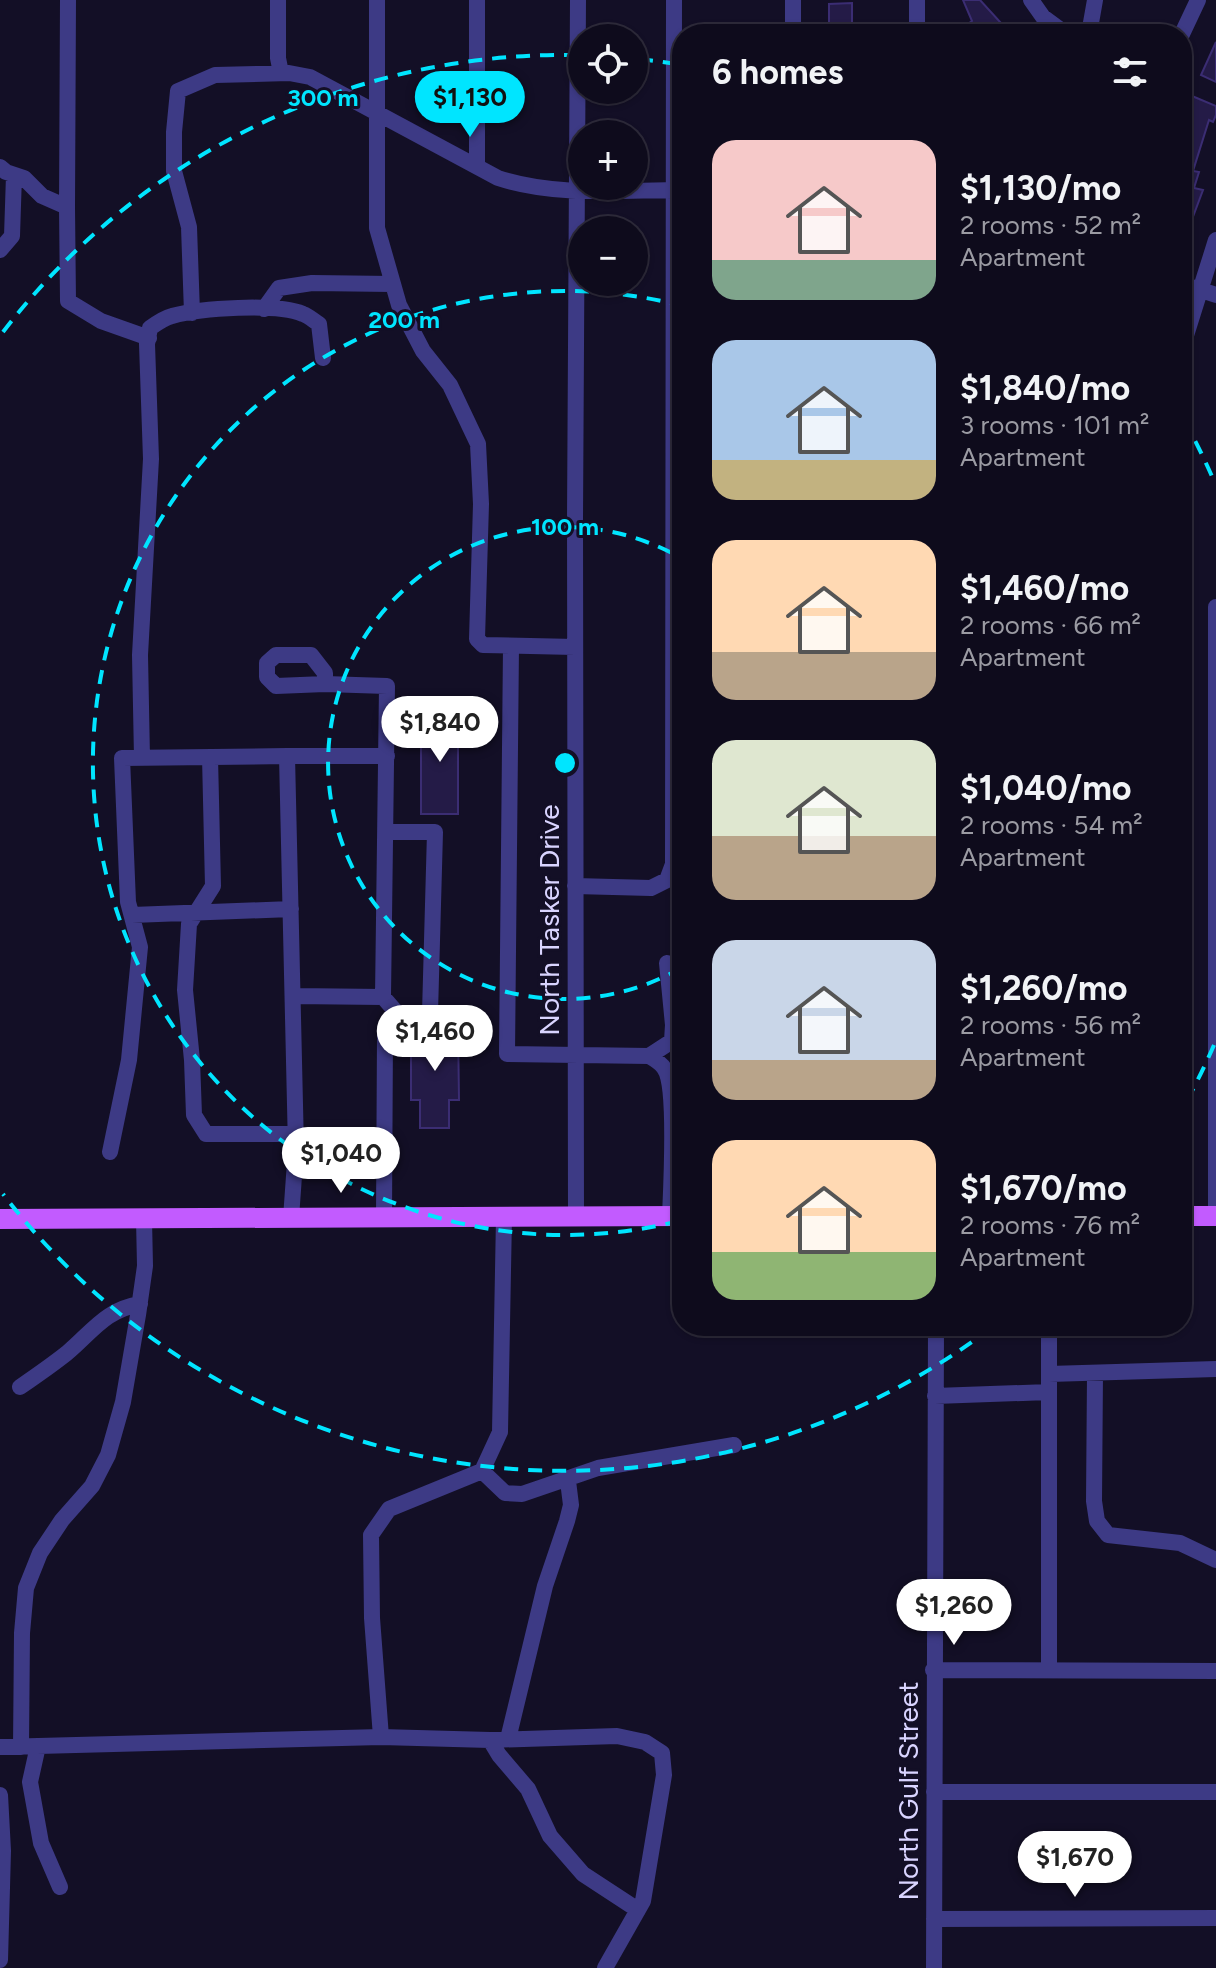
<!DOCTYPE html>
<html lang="en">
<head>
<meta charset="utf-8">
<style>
  :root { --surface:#0e0b1c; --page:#1c1929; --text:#f1f3f6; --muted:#9b9ba3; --line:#2e2b3b; --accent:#00e5ff }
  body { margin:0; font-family:Figtree,sans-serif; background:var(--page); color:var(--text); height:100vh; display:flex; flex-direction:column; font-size:30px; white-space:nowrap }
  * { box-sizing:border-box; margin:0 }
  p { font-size:26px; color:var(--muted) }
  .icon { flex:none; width:44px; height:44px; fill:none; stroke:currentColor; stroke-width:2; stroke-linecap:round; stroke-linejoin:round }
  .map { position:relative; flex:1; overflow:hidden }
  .details { position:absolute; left:672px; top:24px; width:520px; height:1312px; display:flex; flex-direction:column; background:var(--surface); border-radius:32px; box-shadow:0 2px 6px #0004,0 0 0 2px var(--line) }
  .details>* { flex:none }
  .fabs { position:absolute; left:568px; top:24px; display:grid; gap:16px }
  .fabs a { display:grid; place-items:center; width:80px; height:80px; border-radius:50%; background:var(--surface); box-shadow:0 2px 6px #0004,0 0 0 2px var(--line); font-size:40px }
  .price { position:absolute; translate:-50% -68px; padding:0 18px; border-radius:28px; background:#fff; color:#222; font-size:26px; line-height:52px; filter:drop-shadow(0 2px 4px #0008) }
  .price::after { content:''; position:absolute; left:50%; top:48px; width:24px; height:18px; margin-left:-12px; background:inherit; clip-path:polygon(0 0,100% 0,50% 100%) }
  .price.current { background:var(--accent); color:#111 }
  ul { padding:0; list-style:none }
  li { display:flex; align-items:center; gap:24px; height:200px; padding:0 40px }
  li span { display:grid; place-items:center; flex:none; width:224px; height:160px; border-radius:24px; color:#555 }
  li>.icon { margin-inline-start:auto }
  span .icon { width:96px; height:96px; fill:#fffc; stroke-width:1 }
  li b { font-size:34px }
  h2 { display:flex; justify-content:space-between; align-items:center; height:96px; padding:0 40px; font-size:34px }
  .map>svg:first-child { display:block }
  .building { fill:#241b47; stroke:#3b2d73; stroke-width:2 }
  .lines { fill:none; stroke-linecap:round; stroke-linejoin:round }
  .minor { stroke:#3d3a85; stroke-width:16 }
  .major { stroke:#c25bff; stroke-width:20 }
  .ring { fill:none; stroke:#00e5ff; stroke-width:4; stroke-dasharray:14 10 }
  .labels { text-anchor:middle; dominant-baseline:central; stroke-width:6; stroke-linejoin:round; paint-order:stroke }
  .street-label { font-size:28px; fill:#d9d4ff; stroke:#130f26 }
  .centre { fill:#00e5ff; stroke:#130f26; stroke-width:4 }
  .ring-label { font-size:24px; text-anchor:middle; font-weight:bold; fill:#00e5ff; stroke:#130f26; stroke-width:6; stroke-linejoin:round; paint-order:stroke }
</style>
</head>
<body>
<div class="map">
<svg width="1216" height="1968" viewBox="0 0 1216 1968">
  <rect width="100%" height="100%" fill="#130f26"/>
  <!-- building -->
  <path class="building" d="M963,0H980L1011,34H977L968,24L972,21Z
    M852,3V34H829V4Z
    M1216,42V82L1201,75Z
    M1192,96L1216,106V115L1213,122L1209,120L1193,171L1199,172L1194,188L1203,190L1185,238L1182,237V131Z
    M421,714H458V814H421Z
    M458,1027L459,1100H449V1128H420V1100H411V1028Z"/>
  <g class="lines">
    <!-- minor -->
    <path class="minor" d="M278,0V58L281,73
      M377,0V228L399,305L423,351L450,385L478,444L481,504L477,639L483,645L575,647
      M477,0V166
      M793,0V34
      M917,0V34
      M1031,0L1043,17L1066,34
      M1089,34L1095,0
      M1182,34L1198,0
      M0,167L6,172L24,178L42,196L67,207L68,301L101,321L149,338
      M67,207L68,0
      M0,250L12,236L14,175
      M1182,284L1216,295
      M264,309L279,288L312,283L392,284
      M192,313L189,227L174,171V132L178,91L215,75L289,73L310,77L498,178C556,197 621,190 682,190
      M1182,348L1216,240
      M511,646L507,1054L649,1056L672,1041L673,1025L667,963
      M287,756H387
      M210,757L213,886L189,924L185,990L192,1060L194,1115L206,1134H296
      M142,758L140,655L151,459L147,344L150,328C157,323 164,318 172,316C201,308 276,303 303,314C309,316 314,321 319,324L323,358
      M575,886L651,888L667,880L673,864L674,0
      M132,915L291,909
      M293,996L383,997L387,686L325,684L276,686L267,677V663L276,655H311L325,673V684
      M383,997L397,1013H430L435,832H386
      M649,1056C654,1059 661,1063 664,1068C677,1085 671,1190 670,1216
      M110,1152L129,1060L140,947L128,902L122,758L287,756L296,1148L291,1218
      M576,1216L575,520L578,0
      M1216,1216V607
      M384,1217L385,1034
      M1049,1326V1670
      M1049,1374L1216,1369
      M1095,1374L1094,1501L1097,1521L1108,1535L1180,1543L1216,1560
      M20,1387C36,1376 52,1365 67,1353C93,1331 105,1310 140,1304
      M935,1396L1049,1392
      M482,1471L505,1493L522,1494L598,1468L734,1445
      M933,1670L1216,1671
      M381,1737L372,1618L371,1535L389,1509L482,1471L500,1432L504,1217
      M508,1739L545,1586L567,1521L571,1505L568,1481
      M490,1740L499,1755L528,1789L550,1836L583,1874L638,1910
      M38,1746L30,1782L41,1843L60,1887
      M0,1747L381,1737L490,1740L617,1736L645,1742L662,1753L664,1775L643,1901L605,1968
      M21,1747L22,1633L26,1588L40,1553L62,1520L92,1486L108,1455L123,1402L138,1315L145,1266L144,1219
      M934,1792H1216
      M0,1795L3,1851L0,1960
      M934,1919L1216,1918
      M934,1968L936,1326"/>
    <!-- major -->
    <path class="major" d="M1182,1216H1216
      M0,1219L682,1216"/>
  </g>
  <!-- distance rings -->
  <g class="ring">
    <path d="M681 968A236 236 0 1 1 681 558"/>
    <path d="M679 1221A472 472 0 1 1 679 305"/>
    <path d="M1214 1045A708 708 0 0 1 1184 1106M991 1328A708 708 0 0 1 3 1194M3 332A708 708 0 0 1 577 55M639 59A708 708 0 0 1 682 65M1184 420A708 708 0 0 1 1214 481"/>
  </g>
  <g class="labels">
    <!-- street labels -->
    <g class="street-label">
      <text transform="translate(549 920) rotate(-90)">North Tasker Drive</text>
      <text transform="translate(908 1791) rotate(-90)">North Gulf Street</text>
    </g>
  </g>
  <circle cx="565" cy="763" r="12" class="centre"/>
  <g class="ring-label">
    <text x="323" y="106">300 m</text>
    <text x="404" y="328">200 m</text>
    <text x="565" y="535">100 m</text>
  </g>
</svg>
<div class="fabs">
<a><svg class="icon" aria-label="locate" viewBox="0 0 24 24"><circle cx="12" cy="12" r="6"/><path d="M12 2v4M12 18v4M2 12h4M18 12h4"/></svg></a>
<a>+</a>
<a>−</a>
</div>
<b class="price current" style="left:470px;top:139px">$1,130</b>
<b class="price" style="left:440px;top:764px">$1,840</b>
<b class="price" style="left:435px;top:1073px">$1,460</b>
<b class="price" style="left:341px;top:1195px">$1,040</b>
<b class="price" style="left:954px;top:1647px">$1,260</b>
<b class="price" style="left:1075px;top:1899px">$1,670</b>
<section class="details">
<h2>6 homes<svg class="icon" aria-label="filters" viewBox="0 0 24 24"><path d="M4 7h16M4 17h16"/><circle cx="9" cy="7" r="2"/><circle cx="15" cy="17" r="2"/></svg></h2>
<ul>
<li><span style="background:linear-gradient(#f6c9c9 75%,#7fa58c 0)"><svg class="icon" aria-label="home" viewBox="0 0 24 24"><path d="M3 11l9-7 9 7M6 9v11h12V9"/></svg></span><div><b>$1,130/mo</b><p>2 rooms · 52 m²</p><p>Apartment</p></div></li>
<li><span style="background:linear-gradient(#a9c7e8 75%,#c2b280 0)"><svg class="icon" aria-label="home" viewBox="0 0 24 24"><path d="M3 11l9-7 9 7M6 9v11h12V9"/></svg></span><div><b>$1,840/mo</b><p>3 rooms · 101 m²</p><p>Apartment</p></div></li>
<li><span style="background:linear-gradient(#ffd9b3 70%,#b9a48a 0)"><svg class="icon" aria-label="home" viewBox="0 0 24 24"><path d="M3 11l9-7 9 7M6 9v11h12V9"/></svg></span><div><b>$1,460/mo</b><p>2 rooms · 66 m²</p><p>Apartment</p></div></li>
<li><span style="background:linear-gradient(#dfe7d0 60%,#b9a48a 0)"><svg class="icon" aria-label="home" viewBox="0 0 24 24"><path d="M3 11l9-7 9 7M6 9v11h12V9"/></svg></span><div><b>$1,040/mo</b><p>2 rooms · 54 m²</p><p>Apartment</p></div></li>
<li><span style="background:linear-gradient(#c9d6e8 75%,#b9a48a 0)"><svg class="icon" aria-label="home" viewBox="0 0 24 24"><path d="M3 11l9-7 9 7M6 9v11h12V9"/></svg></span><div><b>$1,260/mo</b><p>2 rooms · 56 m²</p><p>Apartment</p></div></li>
<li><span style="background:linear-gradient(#ffd9b3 70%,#8fb573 0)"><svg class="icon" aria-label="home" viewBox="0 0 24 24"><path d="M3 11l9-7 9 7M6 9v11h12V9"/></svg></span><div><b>$1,670/mo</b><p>2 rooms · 76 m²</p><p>Apartment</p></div></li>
</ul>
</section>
</div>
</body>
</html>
